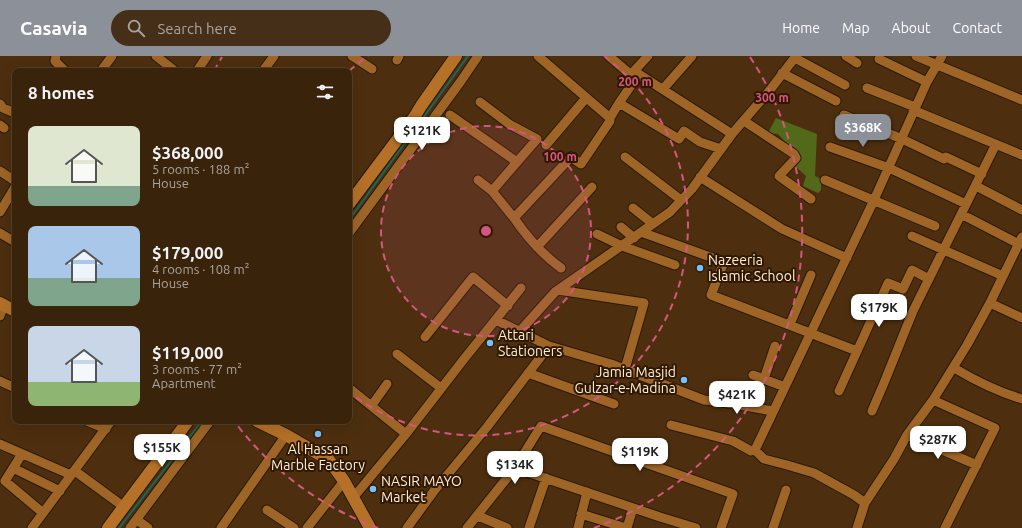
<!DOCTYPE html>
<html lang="en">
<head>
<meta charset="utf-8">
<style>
  :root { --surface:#3a230b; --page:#452f19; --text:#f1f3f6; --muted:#aba49d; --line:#54402c; --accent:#8c9099 }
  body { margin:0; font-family:Ubuntu,sans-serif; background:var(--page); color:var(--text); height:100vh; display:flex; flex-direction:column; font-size:15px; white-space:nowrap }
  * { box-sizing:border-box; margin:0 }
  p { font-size:13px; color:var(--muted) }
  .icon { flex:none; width:22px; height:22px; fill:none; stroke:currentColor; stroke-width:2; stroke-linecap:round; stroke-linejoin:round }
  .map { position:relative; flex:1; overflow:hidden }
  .sheet { position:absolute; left:12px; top:12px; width:340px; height:356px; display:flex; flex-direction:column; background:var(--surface); border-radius:8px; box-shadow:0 4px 16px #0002,0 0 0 1px var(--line) }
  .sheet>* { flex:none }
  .price { position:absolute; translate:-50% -34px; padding:0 9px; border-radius:8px; background:#fff; color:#222; font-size:13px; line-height:26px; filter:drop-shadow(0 1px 2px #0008) }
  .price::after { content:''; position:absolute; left:50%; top:24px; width:12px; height:9px; margin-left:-6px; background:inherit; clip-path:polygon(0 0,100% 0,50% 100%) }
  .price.on { background:var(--accent); color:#fff }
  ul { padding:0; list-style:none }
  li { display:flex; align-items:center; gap:12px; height:100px; padding:0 16px }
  li span { display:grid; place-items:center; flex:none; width:112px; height:80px; border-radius:8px; color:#555 }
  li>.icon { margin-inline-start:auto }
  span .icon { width:48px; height:48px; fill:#fffc; stroke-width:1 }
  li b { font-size:17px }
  h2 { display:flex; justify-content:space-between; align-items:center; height:48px; padding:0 16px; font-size:17px }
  header { display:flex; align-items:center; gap:24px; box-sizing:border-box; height:56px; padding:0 20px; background:var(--accent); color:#fff }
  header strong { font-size:19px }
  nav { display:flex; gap:22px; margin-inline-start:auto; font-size:14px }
  .search { width:280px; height:36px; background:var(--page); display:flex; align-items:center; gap:10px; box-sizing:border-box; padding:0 14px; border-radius:22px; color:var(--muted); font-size:15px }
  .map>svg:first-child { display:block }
  .green { fill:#53691a }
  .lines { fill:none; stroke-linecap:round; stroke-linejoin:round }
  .stream { stroke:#19675e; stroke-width:2 }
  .street-casing { stroke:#2c1a07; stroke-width:11 }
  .secondary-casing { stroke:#2c1a07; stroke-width:14 }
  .street { stroke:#9e6527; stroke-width:9 }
  .secondary { stroke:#b47127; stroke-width:12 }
  .ring { fill:none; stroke:#d45781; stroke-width:2; stroke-dasharray:7 5 }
  .poi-dot { fill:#79bff8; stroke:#2f1800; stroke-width:1.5 }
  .labels { text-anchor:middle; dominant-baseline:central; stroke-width:4; stroke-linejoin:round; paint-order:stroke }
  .poi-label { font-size:14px; fill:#feebd9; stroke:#2f1800; text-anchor:start }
  .centre { fill:#d45781; stroke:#2f1800; stroke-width:2 }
  .ring-label { font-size:12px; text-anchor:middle; font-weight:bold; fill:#d45781; stroke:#2f1800; stroke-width:4; stroke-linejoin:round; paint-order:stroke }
</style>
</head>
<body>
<header>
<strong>Casavia</strong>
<div class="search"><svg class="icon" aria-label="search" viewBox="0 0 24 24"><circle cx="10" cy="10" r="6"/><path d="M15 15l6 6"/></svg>Search here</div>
<nav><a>Home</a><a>Map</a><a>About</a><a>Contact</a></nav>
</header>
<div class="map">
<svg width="1022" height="472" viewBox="0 0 1022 472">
  <rect width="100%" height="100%" fill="#4d2f0f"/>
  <!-- green -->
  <path class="green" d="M776,62L817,78L815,120L821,123V134L818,137L803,130L806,120L795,110L791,92L778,78L768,77Z"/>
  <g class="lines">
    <!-- stream -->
    <path class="stream" d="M349,164L468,0
      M119,472L202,365"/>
    <!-- street casing -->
    <g class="street-casing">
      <path id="street" d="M56,0L55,5L65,15
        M156,0L175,15
        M352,0L372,13
        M538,0L610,62
        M609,0L631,19L634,15L732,78
        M846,0L857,7
        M916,0L1022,44
        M795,2L845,29
        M879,3L927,26
        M397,4L399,0
        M101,15L112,0
        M197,15L207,0
        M263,15L274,0
        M634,15L648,0
        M782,17L836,45
        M639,18L619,47L679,83L684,75L700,86L721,93
        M867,32L915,51
        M663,33L692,0
        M480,46L509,68L537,83L517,106
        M0,48L3,52L15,57
        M913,54L1022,99
        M450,59L517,106L492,135
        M844,59L902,83L944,103L946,101L982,118
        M744,65L794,98L796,102L779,120L811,143
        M0,69L4,72
        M546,89L586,42
        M830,91L889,112L966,148
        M625,101L681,144
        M0,115L15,125
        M700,121L782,173L847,202
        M478,124L492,135L514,162
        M825,124L935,170
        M976,130L1022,154
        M633,152L653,168
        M0,156L15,131
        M961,158L1019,188
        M621,171L634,182
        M641,176L724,206L711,239L857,295
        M0,177L15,186
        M349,177L461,25L478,0
        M597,178L622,190L675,209
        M912,180L1003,220
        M537,191L592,131
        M561,212C543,199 527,181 514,162L571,101L581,108L610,65V62L619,47
        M558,234L644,247L625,313
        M990,247L1022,262
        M0,260L4,249
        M496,264L549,290L611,308L704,344L722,346L773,355
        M790,268L811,219
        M520,275L555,236L670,156L692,133L732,78L770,34L796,0
        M425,281L473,221L508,250
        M397,298L441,332
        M954,312C976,325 998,336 1022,343
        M528,317L614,348
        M753,319L785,331
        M764,323L775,290
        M0,325L15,332
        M349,332L406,378
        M839,335L888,227L903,233L912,214L929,223
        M933,344L995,372L945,472
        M372,349L387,328
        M872,355L884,327L913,255L996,88
        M87,365L106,373
        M671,369L733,385L751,395L755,394L764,403L787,409L814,417L854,439L865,447
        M907,379L977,409
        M0,388L71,419
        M755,394L874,144L927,26L942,0
        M22,398L5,425L43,457
        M13,412L60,435
        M515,412L660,461L696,472
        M75,415L124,451
        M353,442L406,378L464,303L521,232
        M267,454L294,472
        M581,458L626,472
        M478,460L507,472
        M137,464L148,472
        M32,472L111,365
        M130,472L210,365
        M221,472L286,379
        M307,472L344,425
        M407,472L434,435L487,371L549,290
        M467,472L515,412L541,370L733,438L721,472
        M529,472L546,422
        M578,472L587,436
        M627,472L633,452
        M773,472L786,434
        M857,472L865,447L894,403L907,379L933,344L967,289L990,247L1022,181"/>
    </g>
    <!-- secondary casing -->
    <g class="secondary-casing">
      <path id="secondary" d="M349,148L415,60L421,50L456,0
        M0,247L15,255
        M257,365L286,379L329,404L344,425L370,472
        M108,472L188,365"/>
    </g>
    <!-- street -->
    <use href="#street" class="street"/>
    <!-- secondary -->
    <use href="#secondary" class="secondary"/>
  </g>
  <!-- distance rings -->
  <circle cx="486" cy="175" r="105" fill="#d45781" fill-opacity=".12"/>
  <g class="ring">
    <circle cx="486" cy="175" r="105"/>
    <path d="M349 15A211 211 0 0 1 368 0M604 0A211 211 0 1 1 350 337"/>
    <path d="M378 472A316 316 0 0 1 234 365M214 15A316 316 0 0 1 222 1M750 1A316 316 0 0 1 594 472"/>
  </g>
  <!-- markers -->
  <g class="poi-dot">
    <circle cx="700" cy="212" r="4"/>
    <circle cx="490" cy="287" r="4"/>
    <circle cx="684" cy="324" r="4"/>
    <circle cx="318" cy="378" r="4"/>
    <circle cx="373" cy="433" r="4"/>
  </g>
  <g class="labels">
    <!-- poi labels -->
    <g class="poi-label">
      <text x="708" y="204">Nazeeria<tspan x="708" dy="16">Islamic School</tspan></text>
      <text x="498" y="279">Attari<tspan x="498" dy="16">Stationers</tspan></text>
      <text x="676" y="316" text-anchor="end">Jamia Masjid<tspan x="676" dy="16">Gulzar-e-Madina</tspan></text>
      <text x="318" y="393" text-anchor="middle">Al Hassan<tspan x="318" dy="16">Marble Factory</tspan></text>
      <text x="381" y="425">NASIR MAYO<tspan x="381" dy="16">Market</tspan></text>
    </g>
  </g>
  <circle cx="486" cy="175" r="6" class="centre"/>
  <g class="ring-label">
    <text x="635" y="30">200 m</text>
    <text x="772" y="46">300 m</text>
    <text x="560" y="105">100 m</text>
  </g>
</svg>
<b class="price on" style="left:863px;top:92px">$368K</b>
<b class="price" style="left:422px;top:95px">$121K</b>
<b class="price" style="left:879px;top:272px">$179K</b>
<b class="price" style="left:737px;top:359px">$421K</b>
<b class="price" style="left:938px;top:404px">$287K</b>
<b class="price" style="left:162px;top:412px">$155K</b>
<b class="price" style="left:640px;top:416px">$119K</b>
<b class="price" style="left:515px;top:429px">$134K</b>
<section class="sheet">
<h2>8 homes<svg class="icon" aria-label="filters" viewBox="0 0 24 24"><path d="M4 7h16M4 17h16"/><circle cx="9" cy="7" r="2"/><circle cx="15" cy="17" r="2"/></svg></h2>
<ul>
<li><span style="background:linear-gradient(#dfe7d0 75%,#7fa58c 0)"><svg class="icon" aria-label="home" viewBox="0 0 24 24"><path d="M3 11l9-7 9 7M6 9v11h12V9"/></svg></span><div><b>$368,000</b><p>5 rooms · 188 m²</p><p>House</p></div></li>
<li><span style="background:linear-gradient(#a9c7e8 65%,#7fa58c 0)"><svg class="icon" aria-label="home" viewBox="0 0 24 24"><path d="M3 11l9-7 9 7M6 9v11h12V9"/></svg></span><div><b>$179,000</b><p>4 rooms · 108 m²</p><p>House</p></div></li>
<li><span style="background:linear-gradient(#c9d6e8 70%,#8fb573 0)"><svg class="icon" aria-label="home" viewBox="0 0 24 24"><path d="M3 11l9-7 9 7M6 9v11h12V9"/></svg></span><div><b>$119,000</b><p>3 rooms · 77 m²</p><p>Apartment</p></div></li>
</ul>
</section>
</div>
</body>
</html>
